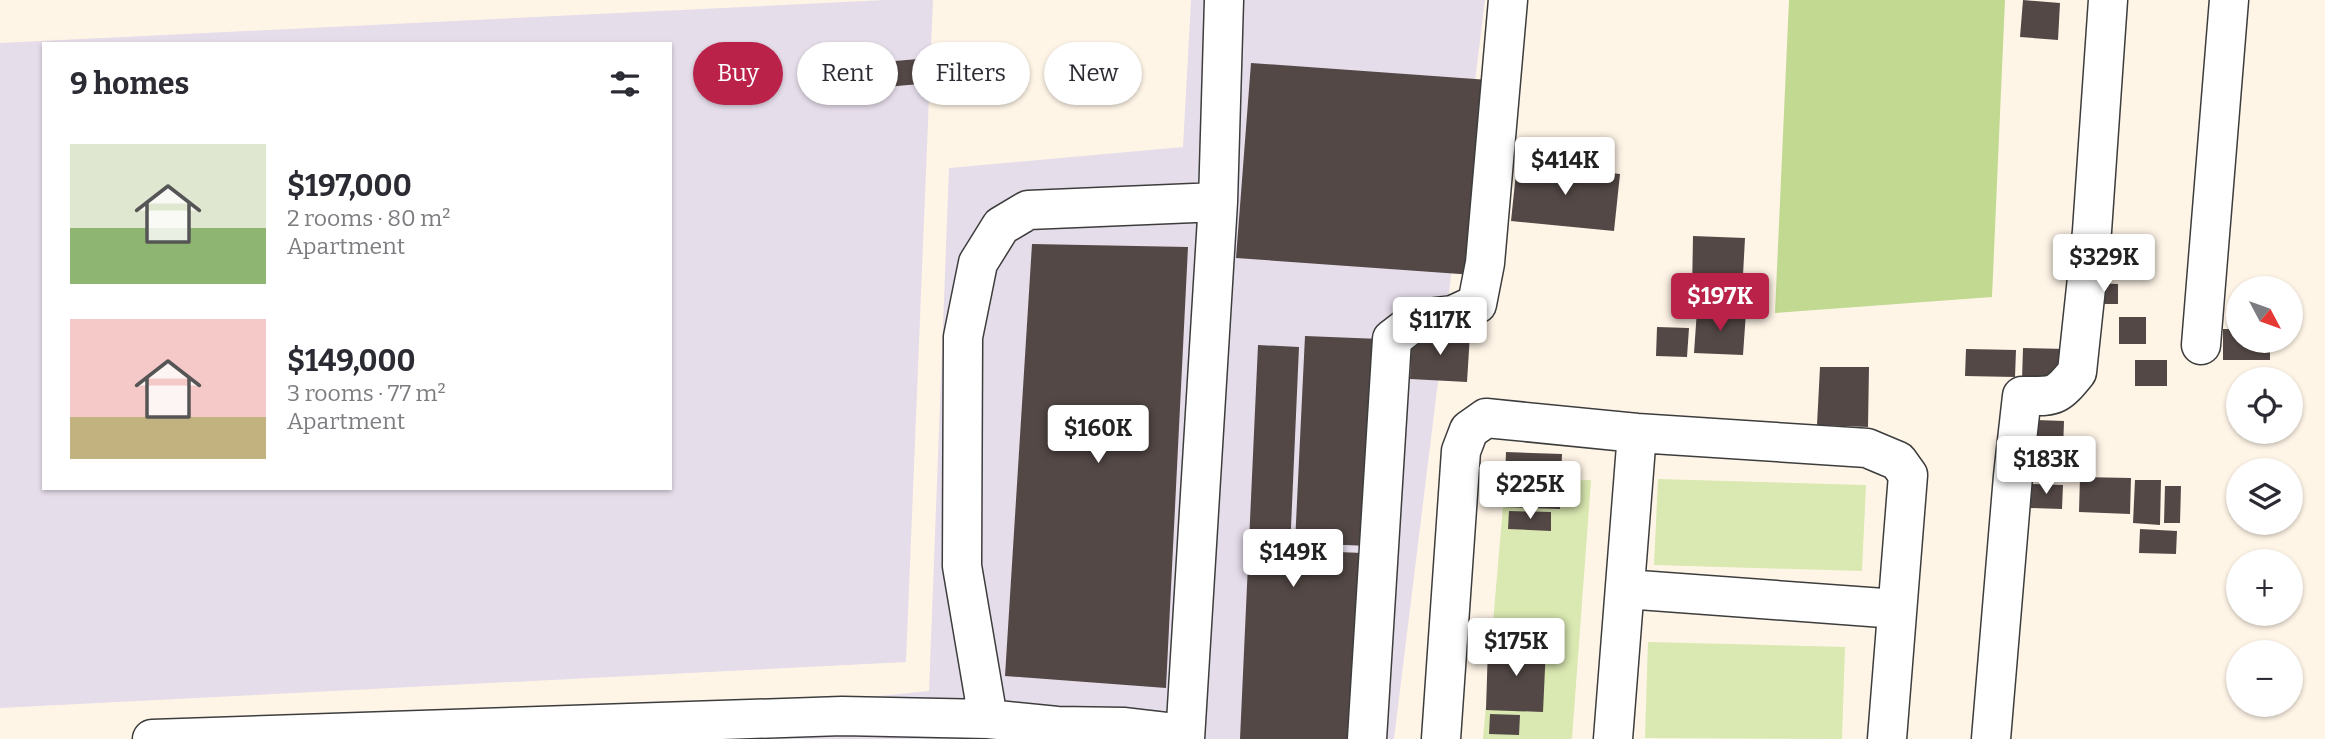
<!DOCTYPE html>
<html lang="en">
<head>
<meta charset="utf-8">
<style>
  :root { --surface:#fff; --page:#f2f2f3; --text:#2b2b33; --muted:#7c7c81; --accent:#ba224a }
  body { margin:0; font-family:Bitter,serif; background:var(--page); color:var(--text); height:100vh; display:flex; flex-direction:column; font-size:26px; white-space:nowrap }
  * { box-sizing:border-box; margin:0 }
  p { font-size:23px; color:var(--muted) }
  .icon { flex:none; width:38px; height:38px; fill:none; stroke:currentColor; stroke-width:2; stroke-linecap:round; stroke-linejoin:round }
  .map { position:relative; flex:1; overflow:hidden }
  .side { position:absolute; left:42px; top:42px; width:630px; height:448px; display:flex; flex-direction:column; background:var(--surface); border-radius:0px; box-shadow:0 2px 5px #0004 }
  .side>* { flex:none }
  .banner { position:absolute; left:693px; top:42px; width:665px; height:63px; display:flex; gap:14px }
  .needle { width:46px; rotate:131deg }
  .controls { position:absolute; left:2226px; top:276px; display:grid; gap:14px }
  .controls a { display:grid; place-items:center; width:77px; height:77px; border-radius:50%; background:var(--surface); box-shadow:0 2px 5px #0004; font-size:35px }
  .price { position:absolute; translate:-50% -60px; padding:0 16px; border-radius:7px; background:#fff; color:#222; font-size:23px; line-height:46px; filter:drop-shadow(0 2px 4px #0008) }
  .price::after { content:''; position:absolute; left:50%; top:42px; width:21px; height:16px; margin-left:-10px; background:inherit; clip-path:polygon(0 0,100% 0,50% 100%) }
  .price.active { background:var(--accent); color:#fff }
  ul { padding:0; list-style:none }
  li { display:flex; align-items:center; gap:21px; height:175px; padding:0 28px }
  li span { display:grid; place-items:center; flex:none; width:196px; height:140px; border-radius:0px; color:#555 }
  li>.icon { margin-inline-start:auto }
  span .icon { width:84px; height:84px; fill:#fffc; stroke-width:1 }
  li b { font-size:30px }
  h2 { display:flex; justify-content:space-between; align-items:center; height:84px; padding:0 28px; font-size:30px }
  .chip { padding:0 24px; border-radius:32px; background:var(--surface); box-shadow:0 2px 5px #0004; font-size:24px; line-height:63px }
  .chip.active { background:var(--accent); color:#fff }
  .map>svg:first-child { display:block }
  .industrial { fill:#e6ddea; fill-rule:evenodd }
  .green { fill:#dae8b1 }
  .forest { fill:#c1d991 }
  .building { fill:#534846 }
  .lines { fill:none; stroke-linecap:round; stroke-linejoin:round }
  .minor-casing { stroke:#3d3d3d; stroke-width:41 }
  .minor { stroke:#fff; stroke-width:38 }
</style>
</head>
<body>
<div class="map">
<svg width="2325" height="739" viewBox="0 0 2325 739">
  <rect width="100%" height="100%" fill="#fff5e7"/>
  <!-- industrial -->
  <path class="industrial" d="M885,0H933L906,662L0,708V43ZM44,44H670V488H44Z
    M1191,0H1485L1394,739H457L929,691L949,168L1183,147Z"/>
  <!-- green -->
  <path class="green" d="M1658,479L1866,485L1862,571L1654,565Z
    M1591,480L1572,739H1483L1505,483Z
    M1648,642L1845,647L1842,739L1645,738Z"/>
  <!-- forest -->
  <path class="forest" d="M1789,0H2005L1992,297L1775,313Z"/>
  <!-- building -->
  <path class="building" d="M2023,0L2060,3L2058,40L2020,37Z
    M930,58L932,83L885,87L883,62Z
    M1251,63L1489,80L1474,275L1236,258Z
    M1517,163L1620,174L1614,231L1511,221Z
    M1693,236L1745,238L1742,294L1692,292Z
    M1032,244L1188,247L1166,688L1005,676Z
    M2090,283L2118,284V304H2090Z
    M1697,310L1746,312L1743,355L1694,353Z
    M2119,317H2146V344H2119Z
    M1657,327L1689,328L1687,357L1656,356Z
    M2223,329H2238V341H2270V360H2223Z
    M1412,332L1470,334L1467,382L1410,379Z
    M1305,336L1380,339L1370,546L1295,543Z
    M1258,345L1299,347L1290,550L1362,553L1353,739H1240Z
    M2023,348L2068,349L2066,381L2022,380Z
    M1966,349L2016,350L2015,377L1965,376Z
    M2135,360H2167V386H2135Z
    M1820,367H1869L1868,427L1817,425Z
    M2037,420L2064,421L2063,451L2037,450Z
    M1506,452L1562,454L1560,509L1504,507Z
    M2080,477L2131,478L2130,514L2079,512Z
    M2135,480H2161L2160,525L2133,523Z
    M2029,484L2063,485L2062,509L2028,508Z
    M2165,486H2181L2180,523H2164Z
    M1509,511L1551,512V531L1508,529Z
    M2140,529L2177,531L2176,554L2139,553Z
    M1488,645L1546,647L1543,712L1486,710Z
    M1490,714L1520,715L1519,735L1489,734Z"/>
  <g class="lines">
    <!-- minor casing -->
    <g class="minor-casing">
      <path id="minor" d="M1218,202L1224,0
        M2201,345L2229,0
        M1625,589L1897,609
        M988,719L962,566L963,337L978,263L1001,226L1028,210L1218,202L1185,739
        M152,739L842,716L988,719L1057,726L1125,727L1185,734
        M1367,739L1392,339L1418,319L1453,315L1477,304L1485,263L1508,0
        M1441,739L1461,451L1469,430L1486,418L1637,433L1867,448L1898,461L1908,475L1887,739
        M1613,739L1637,433
        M1991,739L2013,476L2022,396C2055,396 2056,398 2077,372L2092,231L2108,0"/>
    </g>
    <!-- minor -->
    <use href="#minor" class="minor"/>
  </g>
</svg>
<div class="controls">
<a><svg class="needle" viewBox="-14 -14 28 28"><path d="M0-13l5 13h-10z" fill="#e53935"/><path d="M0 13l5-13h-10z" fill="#7c7c81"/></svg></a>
<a><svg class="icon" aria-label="locate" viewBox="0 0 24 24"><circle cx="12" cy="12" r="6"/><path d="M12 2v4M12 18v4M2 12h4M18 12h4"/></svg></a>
<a><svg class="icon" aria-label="layers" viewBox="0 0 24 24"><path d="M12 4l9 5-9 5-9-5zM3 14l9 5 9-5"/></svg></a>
<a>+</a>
<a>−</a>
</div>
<b class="price" style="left:1565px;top:197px">$414K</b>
<b class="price" style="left:2104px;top:294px">$329K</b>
<b class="price active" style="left:1720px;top:333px">$197K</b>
<b class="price" style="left:1440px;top:357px">$117K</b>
<b class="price" style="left:1098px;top:465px">$160K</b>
<b class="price" style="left:2046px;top:496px">$183K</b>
<b class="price" style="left:1530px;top:521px">$225K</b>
<b class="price" style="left:1293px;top:589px">$149K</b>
<b class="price" style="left:1516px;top:678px">$175K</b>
<div class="banner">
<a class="chip active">Buy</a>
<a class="chip">Rent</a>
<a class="chip">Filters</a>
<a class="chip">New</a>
</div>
<section class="side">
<h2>9 homes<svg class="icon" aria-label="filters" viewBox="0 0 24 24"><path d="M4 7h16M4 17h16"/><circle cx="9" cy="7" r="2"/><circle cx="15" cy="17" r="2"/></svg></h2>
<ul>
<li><span style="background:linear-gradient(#dfe7d0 60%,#8fb573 0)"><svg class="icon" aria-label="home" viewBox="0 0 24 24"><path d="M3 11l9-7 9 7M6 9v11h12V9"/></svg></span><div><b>$197,000</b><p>2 rooms · 80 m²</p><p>Apartment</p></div></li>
<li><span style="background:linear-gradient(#f6c9c9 70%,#c2b280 0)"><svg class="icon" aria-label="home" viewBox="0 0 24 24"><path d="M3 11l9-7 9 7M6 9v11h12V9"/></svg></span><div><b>$149,000</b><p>3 rooms · 77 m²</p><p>Apartment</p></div></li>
</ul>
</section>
</div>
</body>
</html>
